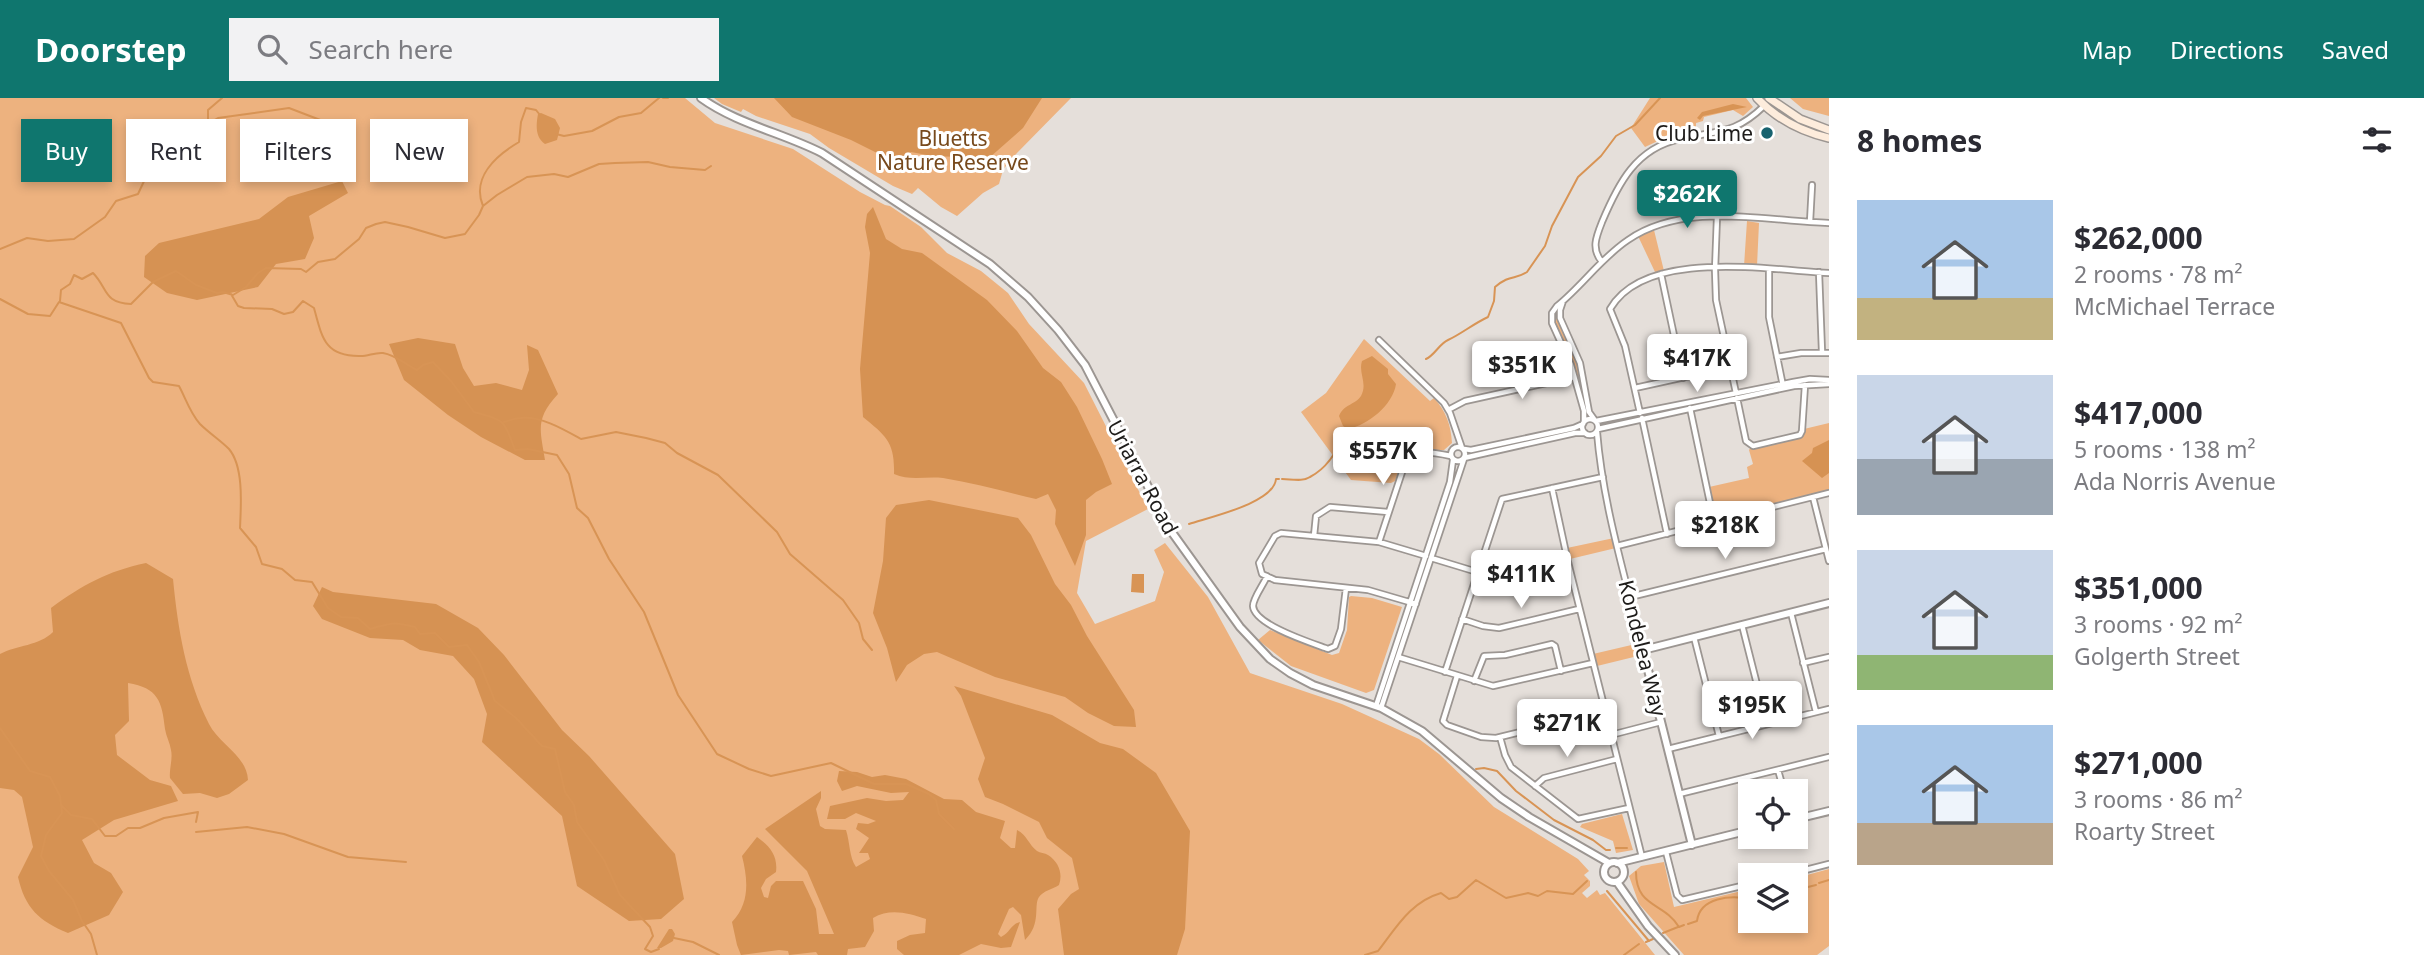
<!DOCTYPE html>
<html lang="en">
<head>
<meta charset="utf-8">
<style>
  :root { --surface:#fff; --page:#f2f2f3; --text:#2b2b33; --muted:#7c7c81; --accent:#0f766e }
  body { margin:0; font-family:"Noto Sans",sans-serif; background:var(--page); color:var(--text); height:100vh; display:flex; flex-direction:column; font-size:26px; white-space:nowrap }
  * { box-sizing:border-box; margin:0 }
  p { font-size:23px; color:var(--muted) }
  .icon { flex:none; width:38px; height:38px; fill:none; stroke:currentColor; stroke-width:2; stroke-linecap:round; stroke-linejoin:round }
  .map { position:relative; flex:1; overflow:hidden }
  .side { display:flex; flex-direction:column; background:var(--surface); width:595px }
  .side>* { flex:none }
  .banner { position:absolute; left:21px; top:21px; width:665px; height:63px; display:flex; gap:14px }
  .fabs { position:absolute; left:1738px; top:681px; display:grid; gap:14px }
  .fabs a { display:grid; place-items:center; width:70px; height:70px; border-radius:0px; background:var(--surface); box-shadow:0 4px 10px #0003; font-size:35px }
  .price { position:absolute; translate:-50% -60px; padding:0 16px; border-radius:7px; background:#fff; color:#222; font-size:23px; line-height:46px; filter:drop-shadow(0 2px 4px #0008) }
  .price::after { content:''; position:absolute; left:50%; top:42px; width:21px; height:16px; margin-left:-10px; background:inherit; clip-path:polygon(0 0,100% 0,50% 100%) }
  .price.active { background:var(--accent); color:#fff }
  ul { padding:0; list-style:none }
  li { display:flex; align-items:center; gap:21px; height:175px; padding:0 28px }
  li span { display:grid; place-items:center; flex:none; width:196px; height:140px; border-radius:0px; color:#555 }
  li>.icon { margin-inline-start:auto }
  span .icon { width:84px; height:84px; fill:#fffc; stroke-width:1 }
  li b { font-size:30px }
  h2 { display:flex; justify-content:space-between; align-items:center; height:84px; padding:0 28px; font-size:30px }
  .chip { padding:0 24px; border-radius:0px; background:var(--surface); box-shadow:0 4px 10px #0003; font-size:24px; line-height:63px }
  .chip.active { background:var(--accent); color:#fff }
  header { display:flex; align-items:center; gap:42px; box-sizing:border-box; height:98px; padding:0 35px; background:var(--accent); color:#fff }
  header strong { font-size:33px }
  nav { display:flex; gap:38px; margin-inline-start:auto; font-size:24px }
  .search { width:490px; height:63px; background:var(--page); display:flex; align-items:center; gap:18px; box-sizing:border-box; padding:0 24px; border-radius:0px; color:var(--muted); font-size:26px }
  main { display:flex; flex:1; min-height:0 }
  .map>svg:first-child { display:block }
  .green { fill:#edb27f }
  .forest { fill:#d69253 }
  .water { fill:#d89455 }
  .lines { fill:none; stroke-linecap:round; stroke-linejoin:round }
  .stream { stroke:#d89455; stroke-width:2 }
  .minor-casing { stroke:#9c9692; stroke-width:8 }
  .tertiary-casing { stroke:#9c9692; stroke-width:10 }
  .secondary-casing { stroke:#9c9692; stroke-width:10 }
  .minor { stroke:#fff; stroke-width:4.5 }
  .tertiary { stroke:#fff; stroke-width:6 }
  .secondary { stroke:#fdecdc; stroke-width:7 }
  .poi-dot { fill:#17626f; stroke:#fff; stroke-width:2.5 }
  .labels { text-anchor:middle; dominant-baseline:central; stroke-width:6; stroke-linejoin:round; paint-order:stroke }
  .poi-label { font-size:21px; fill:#1e1c1a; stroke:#fff; text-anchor:end }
  .park-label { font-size:21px; fill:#77491c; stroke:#fff }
  .street-label { font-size:21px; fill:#1e1c1a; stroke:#fff }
</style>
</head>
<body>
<header>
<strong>Doorstep</strong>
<div class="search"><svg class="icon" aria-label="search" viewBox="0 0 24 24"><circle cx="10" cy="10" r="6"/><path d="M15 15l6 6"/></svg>Search here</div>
<nav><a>Map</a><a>Directions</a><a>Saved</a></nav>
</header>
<main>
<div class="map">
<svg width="1829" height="857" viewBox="0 0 1829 857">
  <rect width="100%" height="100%" fill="#e5dfda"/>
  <!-- green -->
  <path class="green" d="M0,0H685L715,25L793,51L860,94L885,107L890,108L921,129L947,155L981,173L1008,195L1029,226L1084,285L1148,411L1086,443L1077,495L1095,526L1155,503L1164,474L1154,452L1165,445L1208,499L1250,575L1342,606L1419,641L1439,656L1494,709L1578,761L1589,773L1584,777L1590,783V788L1582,795L1587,800L1597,792L1600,797L1605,795L1655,857H0Z
    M714,0H1071L1011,61L1003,72L999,86L983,95L957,118L941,109L918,90L912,96L893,88L829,50L810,36L756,18L743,11L741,14L722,6Z
    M1650,0H1746L1753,9L1743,18L1733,12L1704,19L1703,23L1696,25V31L1675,35L1645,49L1631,30Z
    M1790,0H1829V18L1803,11Z
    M1747,123L1759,125L1757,168H1744Z
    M1651,131L1654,132L1664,173L1655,174L1638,138Z
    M1556,220L1562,226L1576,257L1588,313L1585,314L1554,226Z
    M1364,241L1430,303L1434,300C1446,313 1451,327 1452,345L1444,352H1406L1395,383L1391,385L1351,382L1301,314L1326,295Z
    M1829,325V392L1719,419L1717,418L1709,389L1749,380L1747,369L1753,366L1749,352L1751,349L1800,339L1803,336L1804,331Z
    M1614,440L1616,450L1570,461L1567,450Z
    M1351,498L1372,500L1402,509L1374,592L1366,595L1291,568L1258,542L1270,532L1332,557L1339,555L1347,532L1349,499Z
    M1640,545L1642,557L1597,568L1593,556Z
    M1622,716L1633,752L1616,755L1613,743L1580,729L1582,726Z
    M1664,764L1674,809L1750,791V822H1796V780L1829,771V848L1817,857H1684L1639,806L1629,778L1641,768Z"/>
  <!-- forest -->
  <path class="forest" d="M774,0H1042L1023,30L989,60L932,58L911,54L897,65L851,42L792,19Z
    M342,83L348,95L309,118L314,140L305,161L276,166L258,189L197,202L167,195L144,179L145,158L159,145L259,121L288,99Z
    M873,109L886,141L902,151L922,155L987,202L1017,233L1043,270L1061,284L1077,309L1102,361L1112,386L1096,394L1086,402V437L1075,468L1055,426L1056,412L1048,396L1036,401C1006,394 974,385 943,380C926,378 910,383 894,376C895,344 886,338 863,319L860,271L870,155L865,129L867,116Z
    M418,240L455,246L463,270L474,288L496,285L522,292L529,272L527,247L538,252L558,296C535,321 540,331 545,362H525L481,339L448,317L404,282L389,246Z
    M1829,342V375L1822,380L1802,363L1812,355L1813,350Z
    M929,402L1018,420L1031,437L1055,486L1071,507L1087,538L1134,612L1136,629L1114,628L1088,615L1065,599L995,579L937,554L924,556L907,567L896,584L887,550L873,515L883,463L886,420L896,407Z
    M146,465L173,481C178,532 186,580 209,626C219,646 247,658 248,682L229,696L217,700L200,695L183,696L170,680C169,671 173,661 171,652C170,645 166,638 165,631C162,603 158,590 128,585L129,623L115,637L117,657L150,682L171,688L178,703L114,722L82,742L94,765L111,775L123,794L109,817L68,835C39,823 25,810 18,779L33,749L22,699L14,692L0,690V556C17,547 39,548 53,534L51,510C82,487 108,473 146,465Z
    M322,489L333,494L436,506L478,530L504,557L562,632L589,658L675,756L684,801L661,821L629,823L577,788L562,718L482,644L487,616L474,581L453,558L420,552L403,542L370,540L322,521L313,508Z
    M954,588L1052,617L1100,645L1123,651L1156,675L1190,733L1185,831L1177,857H1064L1058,811L1071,796L1079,791L1072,760L1047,740L1039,724L1003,706L985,699L978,681L985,660L961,598Z
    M839,673L857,674L872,679L885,677L906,681L944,701L962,702L976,714L1005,723L1000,740L1011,750H1015L1017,732C1027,737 1029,747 1037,753C1040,755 1045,755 1048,757C1059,764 1063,776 1059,787C1053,791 1043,793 1039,799C1033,808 1042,825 1025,842L1021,817L1013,809L1009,811L998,836L1001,839C1010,835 1011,826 1020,824L1011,849L1001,850L981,846L959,857H904L897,851V843L910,837L925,835L926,821C908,815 890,810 873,820L874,833L865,849L848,851L847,857H818L816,854L789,857L788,853L779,852L741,857L737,847L732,824C750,805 748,782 742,758L757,739C770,748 778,758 776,774L766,781L761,790L764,799L768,800L771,788L776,783H803L816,811L819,836H834L807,773L765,731L821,693V700L816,711L820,728L825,731L846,732C850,744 849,759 856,769L870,761L868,755H859L869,740L856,731L858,725L868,726L876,723L856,715L845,721H827L830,708L867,700L886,703L903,702L909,694L891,695L857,688L842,693L837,683Z"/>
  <!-- water -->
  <path class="water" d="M1733,6L1747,9L1703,18L1700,22L1697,20L1702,14Z
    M541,15L555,21L560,30L557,42L545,46C535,39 536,27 538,16Z
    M1372,258L1388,271V276L1396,286C1393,307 1368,327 1348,331L1343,328L1339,318C1344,306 1355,307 1361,298C1368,285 1358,275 1362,263Z
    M1132,476H1144V495L1131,494Z
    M669,831H672L675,836L673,843L661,850H657Z"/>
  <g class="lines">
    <!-- stream -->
    <path class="stream" d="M663,0H668
      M208,25V12L222,0
      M556,36L564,38L592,33L619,19L641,15L659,0
      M483,108C471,79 497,57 519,44L521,24L526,10L536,12L540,17
      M0,151L27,140L48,143L74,141L105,119L116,103L138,96L153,64L188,37L218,20L289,10L349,33
      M231,196L238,208L244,210L272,211L284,216L293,214L303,203L314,210C322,240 325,259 361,258C368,258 376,254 383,255C396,257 406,267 417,272L423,267L433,264L451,283L474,314C506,323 503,321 515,352L528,351L557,357L569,376L577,410L588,420L609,461L644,514L678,597L717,656L749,671L771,678L831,665L874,686H906L929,696L936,702L939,716L954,731
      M0,201L28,216L50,218L59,204L121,225L149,280L153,284L179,288C186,301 190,315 200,326C209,335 220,342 229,351C244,369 241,407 240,430L256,449L262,466L282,471L295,482L312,484L328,510L341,519L358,520L370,531C392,525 392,523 415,529L420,536L435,535L449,549L467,547L479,564L495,603L516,620L542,648L555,651L565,694L574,707L577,724L604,762L620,797L650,829L653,838L645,851L651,854L659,851
      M60,203L61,192L70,186L74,177L82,181L93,175C108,190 103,205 131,206L153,184L176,173L196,187L217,195L223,194L233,197L246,189L258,175L266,170L301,171L306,174L318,164L335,161L359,141L366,130L376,126L385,124L408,129L445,140L465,136L479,117L483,108L497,97L527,79L554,76L568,79L599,66L615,65L648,64L670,69L705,72L711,68
      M1426,261C1435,257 1439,246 1448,242C1461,236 1473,226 1488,219L1494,203L1495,189C1510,176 1515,182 1527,174L1545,148L1552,128L1578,79L1601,58L1616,38L1635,27L1660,0
      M504,324C509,323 515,320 521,320C541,318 563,331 581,341L616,334L646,340L665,345L677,355L718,377L777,434L790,456L843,502L859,525L863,541L872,552
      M1282,381C1291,381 1303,384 1310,379C1327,370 1338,352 1344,335
      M1189,426C1210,419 1274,405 1276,381H1279
      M0,630L30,673L50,679L60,698L62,715L46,737L41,758L49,773L73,802L82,823L91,836L97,857
      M1476,671L1484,670L1497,673L1516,693L1554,722L1593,742L1606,752H1610
      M61,707L71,717L92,721L105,738H116L128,730H140L164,720L198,714L196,724
      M196,734L247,729L284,736L348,759L406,764
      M1616,750H1627
      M1636,774C1636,810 1664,804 1679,829L1684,827
      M1819,785L1829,782
      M1796,792L1816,787
      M1607,793L1649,843
      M1688,826L1697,823C1700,799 1731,797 1750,801
      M1663,835L1678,829
      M674,840L693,844L719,857
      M1646,844L1653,841
      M1365,857L1378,853C1396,830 1410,804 1441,795L1449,801L1457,799L1476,782L1506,800L1528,795L1538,798L1547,793L1573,796L1587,783
      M1624,857L1639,846"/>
    <!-- minor casing -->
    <g class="minor-casing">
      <path id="minor" d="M1717,119L1715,172L1716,202L1736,295
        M1810,124L1812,87
        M1602,164C1591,151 1596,139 1602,124C1618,86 1636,50 1680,41C1718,32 1734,37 1764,8
        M1769,172V219L1783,288
        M1819,174L1822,254
        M1661,176L1683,280
        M1563,203L1560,212V220L1580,265L1589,314L1594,321
        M1379,242L1444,305L1450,315L1462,350
        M1777,259L1801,255H1829
        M1635,290L1730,269
        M1737,300L1746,343L1753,348L1800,337L1802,333L1805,287
        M1690,310L1714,424
        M1448,312L1465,303L1574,279
        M1640,315L1625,248L1610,211C1645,150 1769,172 1829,175
        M1642,320L1667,436
        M1582 329a8 8 0 1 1 16 0a8 8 0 1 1-16 0Z
        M1596,323L1793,284L1810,281L1829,282
        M1584,324V313L1571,267L1552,225V215L1557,208C1582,188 1601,160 1628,142C1684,103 1765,123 1829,125
        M1598,331L1794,288L1829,286
        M1597,334C1603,408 1626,481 1643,552
        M1451 356a7 7 0 1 1 14 0a7 7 0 1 1-14 0Z
        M1464,351L1471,352L1574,330L1583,326
        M1464,360L1575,335H1585
        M1552,390L1568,464L1642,759
        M1813,399L1829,463
        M1314,438L1316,418L1330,409L1388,414
        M1379,444L1408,356C1421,352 1438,355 1451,358
        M1617,448L1829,395
        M1431,460L1497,480L1568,464
        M1267,478C1264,486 1253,500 1253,508C1254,527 1312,545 1328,551L1335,548L1341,531L1346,490
        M1630,499L1826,451
        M1416,506L1368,492L1275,482L1262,476L1259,465L1275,438L1281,435L1379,444L1426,458
        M1791,515L1816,614
        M1462,521L1483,528L1499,530L1579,511
        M1742,527L1767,626
        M1694,539L1719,638
        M1398,559L1493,588L1593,565
        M1803,565L1829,559
        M1445,574L1502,401L1603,379
        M1457,578L1443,623L1447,627L1481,639L1496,640L1605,613
        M1474,583L1484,558L1505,557L1552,546L1555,548L1561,573
        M1376,608L1450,384L1453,362
        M1381,610L1464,361
        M1611,637L1661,624
        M1500,639L1505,657L1511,669L1578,721L1629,710
        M1668,651L1829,611
        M1778,672L1784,693
        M1535,688L1544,680L1617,661
        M1679,696L1829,659
        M1666,754L1677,797L1682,802L1750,786
        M1786,777L1829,766"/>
    </g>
    <!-- tertiary casing -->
    <g class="tertiary-casing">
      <path id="tertiary" d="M701,0C737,26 783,35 822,55L990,166L1028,199L1058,232L1085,267L1171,433L1240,529L1270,561L1290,575L1313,587L1381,610L1422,633L1501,700L1529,719L1609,765
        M1796,721L1829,713
        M1692,747L1643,552L1829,505
        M1604 774a10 10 0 1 1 20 0a10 10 0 1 1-20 0Z
        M1617,765L1750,732
        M1617,784L1648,828L1675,857"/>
    </g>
    <!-- secondary casing -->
    <g class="secondary-casing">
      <path id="secondary" d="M1757,0C1776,20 1802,34 1829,40
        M1769,0L1800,21L1829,32"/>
    </g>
    <!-- minor -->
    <use href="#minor" class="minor"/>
    <!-- tertiary -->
    <use href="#tertiary" class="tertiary"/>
    <!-- secondary -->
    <use href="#secondary" class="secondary"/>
  </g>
  <!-- markers -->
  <circle class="poi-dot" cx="1767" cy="35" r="7"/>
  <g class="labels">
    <!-- poi labels -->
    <g class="poi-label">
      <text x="1753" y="35">Club Lime</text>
    </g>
    <!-- park labels -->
    <g class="park-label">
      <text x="953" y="40">Bluetts<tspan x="953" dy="24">Nature Reserve</tspan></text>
    </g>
    <!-- street labels -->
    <g class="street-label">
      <text transform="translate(1143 379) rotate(62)">Uriarra Road</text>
      <text transform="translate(1643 550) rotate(76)">Kondelea Way</text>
    </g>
  </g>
</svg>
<div class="fabs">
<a><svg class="icon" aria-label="locate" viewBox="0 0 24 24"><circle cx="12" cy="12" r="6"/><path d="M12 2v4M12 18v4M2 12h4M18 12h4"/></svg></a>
<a><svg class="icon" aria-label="layers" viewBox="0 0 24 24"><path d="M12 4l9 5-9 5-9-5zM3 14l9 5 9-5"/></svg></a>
</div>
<b class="price active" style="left:1687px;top:132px">$262K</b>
<b class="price" style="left:1697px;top:296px">$417K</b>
<b class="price" style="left:1522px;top:303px">$351K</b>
<b class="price" style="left:1383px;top:389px">$557K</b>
<b class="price" style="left:1725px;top:463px">$218K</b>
<b class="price" style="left:1521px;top:512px">$411K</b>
<b class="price" style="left:1752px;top:643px">$195K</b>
<b class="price" style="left:1567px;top:661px">$271K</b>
<div class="banner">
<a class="chip active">Buy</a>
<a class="chip">Rent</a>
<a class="chip">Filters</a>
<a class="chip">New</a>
</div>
</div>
<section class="side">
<h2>8 homes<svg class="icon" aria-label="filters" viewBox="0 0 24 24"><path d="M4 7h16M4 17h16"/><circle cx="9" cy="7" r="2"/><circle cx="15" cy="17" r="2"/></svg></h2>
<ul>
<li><span style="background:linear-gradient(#a9c7e8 70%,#c2b280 0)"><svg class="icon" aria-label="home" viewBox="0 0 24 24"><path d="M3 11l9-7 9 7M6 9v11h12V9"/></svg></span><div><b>$262,000</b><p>2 rooms · 78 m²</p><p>McMichael Terrace</p></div></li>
<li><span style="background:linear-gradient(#c9d6e8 60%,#9aa5b1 0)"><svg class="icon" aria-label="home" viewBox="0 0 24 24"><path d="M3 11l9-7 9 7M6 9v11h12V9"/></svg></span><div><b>$417,000</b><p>5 rooms · 138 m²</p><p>Ada Norris Avenue</p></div></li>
<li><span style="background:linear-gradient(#c9d6e8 75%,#8fb573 0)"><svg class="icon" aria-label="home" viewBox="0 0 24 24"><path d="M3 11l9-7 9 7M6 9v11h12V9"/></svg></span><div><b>$351,000</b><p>3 rooms · 92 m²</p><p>Golgerth Street</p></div></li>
<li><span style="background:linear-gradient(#a9c7e8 70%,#b9a48a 0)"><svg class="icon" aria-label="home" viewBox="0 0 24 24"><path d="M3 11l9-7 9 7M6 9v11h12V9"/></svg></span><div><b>$271,000</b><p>3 rooms · 86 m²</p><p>Roarty Street</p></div></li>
</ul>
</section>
</main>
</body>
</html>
